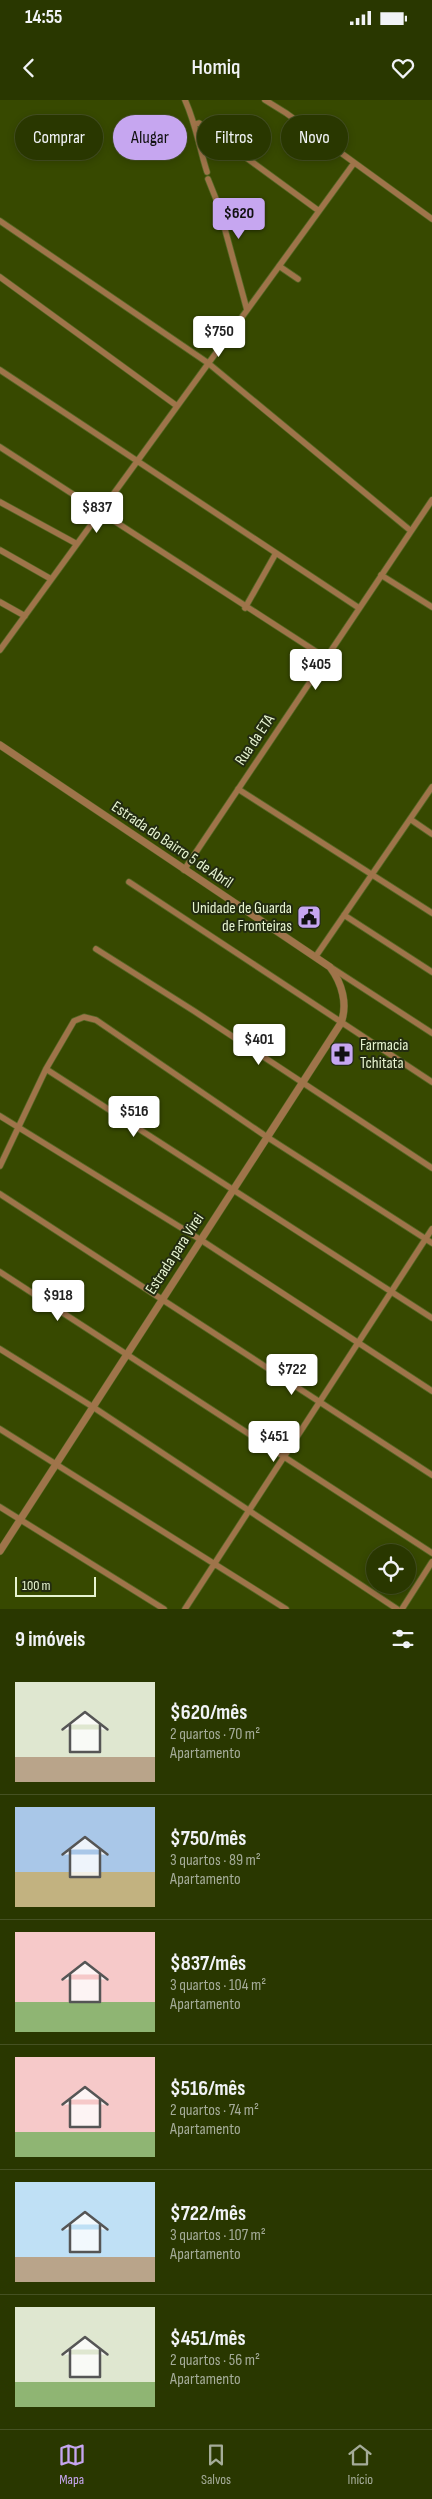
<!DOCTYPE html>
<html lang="pt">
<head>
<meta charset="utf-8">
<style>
  :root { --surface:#293700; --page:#35420f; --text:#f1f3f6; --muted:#a5ac99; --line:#455122; --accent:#c6a6f0 }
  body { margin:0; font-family:"Sofia Sans Condensed",sans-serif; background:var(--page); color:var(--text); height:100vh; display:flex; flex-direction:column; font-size:19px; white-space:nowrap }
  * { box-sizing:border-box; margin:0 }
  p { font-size:16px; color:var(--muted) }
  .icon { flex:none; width:28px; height:28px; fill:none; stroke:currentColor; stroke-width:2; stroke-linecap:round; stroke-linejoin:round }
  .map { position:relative; height:1509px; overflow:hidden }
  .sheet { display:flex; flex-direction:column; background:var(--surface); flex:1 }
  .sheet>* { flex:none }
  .top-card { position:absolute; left:15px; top:15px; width:402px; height:45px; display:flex; gap:10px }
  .tools { position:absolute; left:366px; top:1444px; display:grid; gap:10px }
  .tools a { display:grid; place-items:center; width:50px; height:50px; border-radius:50%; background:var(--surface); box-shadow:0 2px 8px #0003,0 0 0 1px var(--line); font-size:25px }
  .scale { position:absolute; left:15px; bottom:12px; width:81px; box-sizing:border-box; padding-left:5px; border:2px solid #e6f3d0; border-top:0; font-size:14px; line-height:18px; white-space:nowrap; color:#e6f3d0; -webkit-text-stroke:4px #232c10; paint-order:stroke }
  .price { position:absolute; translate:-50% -42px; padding:0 11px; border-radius:5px; background:#fff; color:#222; font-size:16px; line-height:32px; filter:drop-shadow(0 1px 2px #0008) }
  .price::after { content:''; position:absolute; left:50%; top:30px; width:15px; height:11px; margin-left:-8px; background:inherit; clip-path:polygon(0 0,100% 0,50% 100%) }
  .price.current { background:var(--accent); color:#111 }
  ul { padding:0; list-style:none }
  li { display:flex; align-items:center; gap:15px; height:125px; padding:0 15px }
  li+li { border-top:1px solid var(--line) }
  li span { display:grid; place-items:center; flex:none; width:140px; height:100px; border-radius:0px; color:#555 }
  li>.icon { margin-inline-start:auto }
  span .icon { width:60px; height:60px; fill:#fffc; stroke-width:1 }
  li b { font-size:21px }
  h2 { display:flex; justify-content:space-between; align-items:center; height:60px; padding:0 15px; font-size:21px }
  .chip { padding:0 18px; border-radius:22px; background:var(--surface); box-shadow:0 2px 8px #0003,0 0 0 1px var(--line); font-size:18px; line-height:45px }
  .chip.current { background:var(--accent); color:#111 }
  .status { display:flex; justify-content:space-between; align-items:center; height:35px; padding:0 25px; background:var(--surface); direction:ltr }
  .status svg { height:14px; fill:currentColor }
  header { display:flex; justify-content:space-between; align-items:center; height:65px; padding:0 15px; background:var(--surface); font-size:22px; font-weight:600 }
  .dock { display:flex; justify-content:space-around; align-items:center; height:70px; border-top:1px solid var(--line); background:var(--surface); font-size:14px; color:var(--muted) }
  .dock a { display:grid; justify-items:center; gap:2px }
  .dock .current { color:var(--accent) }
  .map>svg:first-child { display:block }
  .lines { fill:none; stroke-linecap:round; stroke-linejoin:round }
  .minor-casing { stroke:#566825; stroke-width:7 }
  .tertiary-casing { stroke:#566825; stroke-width:8 }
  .minor { stroke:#9f744a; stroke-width:5.5 }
  .tertiary { stroke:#9f744a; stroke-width:7 }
  .labels { text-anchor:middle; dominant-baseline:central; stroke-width:4; stroke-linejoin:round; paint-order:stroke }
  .street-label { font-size:16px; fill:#e6f3d0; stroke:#232c10 }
  .poi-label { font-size:16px; fill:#e6f3d0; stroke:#232c10; text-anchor:end }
</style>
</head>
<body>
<div class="status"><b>14:55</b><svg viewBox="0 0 49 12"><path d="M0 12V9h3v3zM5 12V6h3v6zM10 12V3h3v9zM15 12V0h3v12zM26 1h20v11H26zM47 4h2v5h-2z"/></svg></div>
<header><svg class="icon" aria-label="back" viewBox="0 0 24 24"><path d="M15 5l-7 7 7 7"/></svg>Homiq<svg class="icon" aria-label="heart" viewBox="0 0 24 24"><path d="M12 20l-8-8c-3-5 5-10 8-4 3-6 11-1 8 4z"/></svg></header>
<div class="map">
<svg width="432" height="1509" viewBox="0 0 432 1509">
  <rect width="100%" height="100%" fill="#374900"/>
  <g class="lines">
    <!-- minor casing -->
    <g class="minor-casing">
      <path id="minor" d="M185,0C196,24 199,47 207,72
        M265,0L286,13L432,119
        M196,24L199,23L319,111
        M208,79L218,104L247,210
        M0,121L208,263L411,431
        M279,166L298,179
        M0,177L177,306
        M0,270L359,508
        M0,347L326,558
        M0,402L77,444
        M0,450L51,479
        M381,475L432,507
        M0,502L25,516
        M245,508L276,453
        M0,550L354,63
        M238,689L432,813
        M410,719L432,734
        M184,770L432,400
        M129,782L432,982
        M344,815L432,872
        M96,849L194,911L432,1068
        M316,856L432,687
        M332,868L432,933
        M46,969L432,1218
        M0,1016L201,1140L432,1291
        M0,1066L46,969L74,921L84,917L96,920L267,1037L432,1143
        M0,1094L432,1375
        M0,1172L432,1453
        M0,1249L93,1307L397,1509
        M0,1329L286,1509
        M0,1407L164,1509
        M185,1509L432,1129
        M402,1509L432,1462"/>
    </g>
    <!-- tertiary casing -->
    <g class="tertiary-casing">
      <path id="tertiary" d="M0,645L330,867C342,883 348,904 341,923L0,1451"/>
    </g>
    <!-- minor -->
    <use href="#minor" class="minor"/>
    <!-- tertiary -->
    <use href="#tertiary" class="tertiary"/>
  </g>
  <!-- icons -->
  <defs>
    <g id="civic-square" transform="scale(1.25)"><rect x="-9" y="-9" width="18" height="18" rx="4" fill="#c6a6f0" stroke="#232c10"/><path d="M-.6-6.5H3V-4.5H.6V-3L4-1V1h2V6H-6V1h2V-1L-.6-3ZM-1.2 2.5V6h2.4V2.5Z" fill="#111"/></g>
    <g id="pharmacy-square" transform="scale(1.25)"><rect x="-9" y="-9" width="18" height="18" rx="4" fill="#c6a6f0" stroke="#232c10"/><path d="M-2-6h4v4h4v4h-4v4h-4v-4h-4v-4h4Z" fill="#111"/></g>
  </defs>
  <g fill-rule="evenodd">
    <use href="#civic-square" x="309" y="817"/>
    <use href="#pharmacy-square" x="342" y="954"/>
  </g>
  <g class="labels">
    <!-- street labels -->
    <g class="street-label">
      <text transform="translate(255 640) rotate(-56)">Rua da ETA</text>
      <text transform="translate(172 745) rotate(34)">Estrada do Bairro 5 de Abril</text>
      <text transform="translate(175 1154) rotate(-57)">Estrada para Virei</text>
    </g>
    <!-- poi labels -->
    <g class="poi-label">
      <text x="292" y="808">Unidade de Guarda<tspan x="292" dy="18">de Fronteiras</tspan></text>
      <text x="360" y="945" text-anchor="start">Farmacia<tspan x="360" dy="18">Tchitata</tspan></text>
    </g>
  </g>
</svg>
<div class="tools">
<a><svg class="icon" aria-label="locate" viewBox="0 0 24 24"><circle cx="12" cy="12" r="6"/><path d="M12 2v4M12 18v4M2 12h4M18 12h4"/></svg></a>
</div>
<div class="scale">100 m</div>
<b class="price current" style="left:239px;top:140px">$620</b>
<b class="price" style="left:219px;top:258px">$750</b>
<b class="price" style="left:97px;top:434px">$837</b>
<b class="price" style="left:316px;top:591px">$405</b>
<b class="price" style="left:259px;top:966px">$401</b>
<b class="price" style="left:134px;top:1038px">$516</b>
<b class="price" style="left:58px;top:1222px">$918</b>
<b class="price" style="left:292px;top:1296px">$722</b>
<b class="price" style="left:274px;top:1363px">$451</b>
<div class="top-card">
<a class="chip">Comprar</a>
<a class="chip current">Alugar</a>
<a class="chip">Filtros</a>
<a class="chip">Novo</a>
</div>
</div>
<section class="sheet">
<h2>9 imóveis<svg class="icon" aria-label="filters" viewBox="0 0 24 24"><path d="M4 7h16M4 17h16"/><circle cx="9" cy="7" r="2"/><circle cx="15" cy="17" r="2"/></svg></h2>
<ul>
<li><span style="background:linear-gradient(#dfe7d0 75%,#b9a48a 0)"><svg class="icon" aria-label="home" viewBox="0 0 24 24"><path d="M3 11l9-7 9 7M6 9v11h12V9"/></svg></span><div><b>$620/mês</b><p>2 quartos · 70 m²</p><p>Apartamento</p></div></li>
<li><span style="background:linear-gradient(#a9c7e8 65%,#c2b280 0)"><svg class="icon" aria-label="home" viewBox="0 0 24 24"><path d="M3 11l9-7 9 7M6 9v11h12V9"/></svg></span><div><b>$750/mês</b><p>3 quartos · 89 m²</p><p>Apartamento</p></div></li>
<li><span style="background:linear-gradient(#f6c9c9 70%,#8fb573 0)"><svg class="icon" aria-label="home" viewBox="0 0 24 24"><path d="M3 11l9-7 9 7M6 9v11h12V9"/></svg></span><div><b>$837/mês</b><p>3 quartos · 104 m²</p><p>Apartamento</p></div></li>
<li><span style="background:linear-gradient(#f6c9c9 75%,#8fb573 0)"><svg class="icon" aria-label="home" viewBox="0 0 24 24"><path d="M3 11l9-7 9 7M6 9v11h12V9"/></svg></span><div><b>$516/mês</b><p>2 quartos · 74 m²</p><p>Apartamento</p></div></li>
<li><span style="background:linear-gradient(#bfe0f5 75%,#b9a48a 0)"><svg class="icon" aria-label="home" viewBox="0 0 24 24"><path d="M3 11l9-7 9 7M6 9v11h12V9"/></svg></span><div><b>$722/mês</b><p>3 quartos · 107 m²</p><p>Apartamento</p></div></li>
<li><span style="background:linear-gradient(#dfe7d0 75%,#8fb573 0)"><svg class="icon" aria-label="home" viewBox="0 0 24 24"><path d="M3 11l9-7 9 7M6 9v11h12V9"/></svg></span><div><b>$451/mês</b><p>2 quartos · 56 m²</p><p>Apartamento</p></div></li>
</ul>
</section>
<nav class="dock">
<a class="current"><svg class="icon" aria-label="map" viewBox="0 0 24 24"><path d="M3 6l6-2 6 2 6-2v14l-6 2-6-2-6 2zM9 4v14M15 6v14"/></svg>Mapa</a>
<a><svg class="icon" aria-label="saved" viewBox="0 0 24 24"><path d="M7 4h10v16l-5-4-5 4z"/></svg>Salvos</a>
<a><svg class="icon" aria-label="home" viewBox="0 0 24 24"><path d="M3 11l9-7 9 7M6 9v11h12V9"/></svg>Início</a>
</nav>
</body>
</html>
